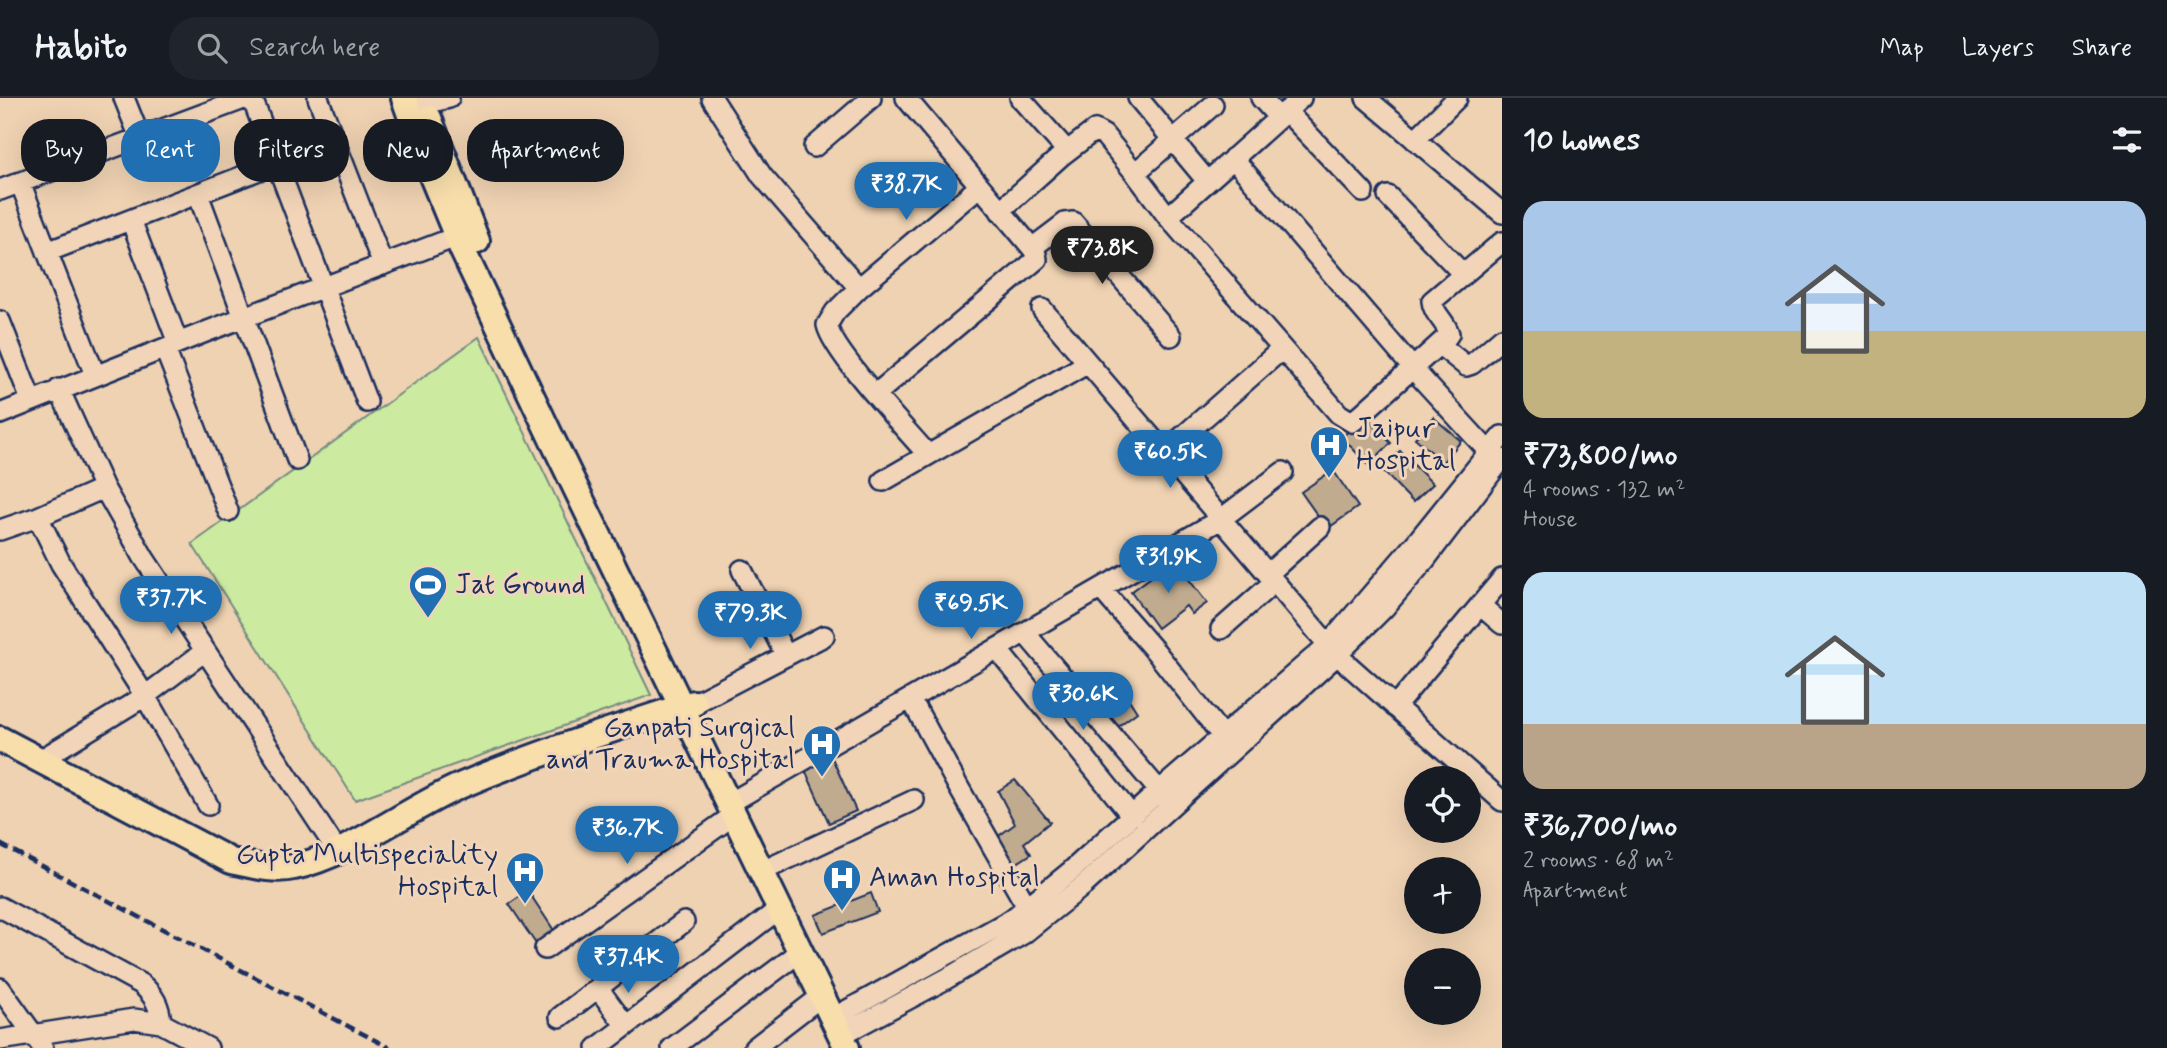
<!DOCTYPE html>
<html lang="en">
<head>
<meta charset="utf-8">
<style>
  :root { --surface:#171b24; --page:#20242c; --text:#f1f3f6; --muted:#9ea1a6; --line:#363941; --accent:#1f6fb2 }
  body { margin:0; font-family:Mynerve,sans-serif; background:var(--page); color:var(--text); height:100vh; display:flex; flex-direction:column; font-size:26px; white-space:nowrap }
  * { box-sizing:border-box; margin:0 }
  p { font-size:23px; color:var(--muted) }
  .icon { flex:none; width:38px; height:38px; fill:none; stroke:currentColor; stroke-width:2; stroke-linecap:round; stroke-linejoin:round }
  .map { position:relative; flex:1; overflow:hidden }
  .sheet { display:flex; flex-direction:column; background:var(--surface); width:665px }
  .sheet>* { flex:none }
  .banner { position:absolute; left:21px; top:21px; width:665px; height:63px; display:flex; gap:14px }
  .fabs { position:absolute; left:1404px; top:668px; display:grid; gap:14px }
  .fabs a { display:grid; place-items:center; width:77px; height:77px; border-radius:50%; background:var(--surface); box-shadow:0 7px 28px #0002; font-size:35px }
  .price { position:absolute; translate:-50% -60px; padding:0 16px; border-radius:24px; background:var(--accent); color:#fff; font-size:23px; line-height:46px; filter:drop-shadow(0 2px 4px #0008) }
  .price::after { content:''; position:absolute; left:50%; top:42px; width:21px; height:16px; margin-left:-10px; background:inherit; clip-path:polygon(0 0,100% 0,50% 100%) }
  .price.active { background:#222; color:#fff }
  ul { padding:0; list-style:none }
  li { display:grid; align-content:center; gap:14px; height:371px; padding:0 21px }
  li span { display:grid; place-items:center; height:217px; border-radius:21px; color:#555 }
  li>.icon { margin-inline-start:auto }
  span .icon { width:126px; height:126px; fill:#fffc; stroke-width:1 }
  li b { font-size:30px }
  h2 { display:flex; justify-content:space-between; align-items:center; height:84px; padding:0 21px; font-size:30px }
  .pill { padding:0 24px; border-radius:28px; background:var(--surface); box-shadow:0 7px 28px #0002; font-size:24px; line-height:63px }
  .pill.active { background:var(--accent); color:#fff }
  header { display:flex; align-items:center; gap:42px; box-sizing:border-box; height:98px; padding:0 35px; background:var(--surface); border-bottom:2px solid var(--line) }
  header strong { font-size:33px }
  nav { display:flex; gap:38px; margin-inline-start:auto; font-size:24px }
  .search { width:490px; height:63px; background:var(--page); display:flex; align-items:center; gap:18px; box-sizing:border-box; padding:0 24px; border-radius:28px; color:var(--muted); font-size:26px }
  main { display:flex; flex:1; min-height:0 }
  .map>svg:first-child { display:block }
  .green { fill:#cdeaa1; stroke:#748c80; stroke-width:2 }
  .building { fill:#c0ab8e; stroke:#1b2f5e; stroke-width:2 }
  .lines { fill:none; stroke-linecap:round; stroke-linejoin:round }
  .minor-casing { stroke:#1b2f5e; stroke-width:24 }
  .major-casing { stroke:#1b2f5e; stroke-width:30 }
  .minor { stroke:#f2d5b8; stroke-width:19 }
  .major { stroke:#f8deab; stroke-width:24 }
  .rail { stroke:#1b2f5e; stroke-width:4.5; stroke-dasharray:10 5; stroke-linecap:butt }
  .labels { text-anchor:middle; dominant-baseline:central; stroke-width:6; stroke-linejoin:round; paint-order:stroke }
  .poi-label { font-size:28px; fill:#1b2f5e; stroke:#f2d5b8; text-anchor:start }
</style>
</head>
<body>
<header>
<strong>Habito</strong>
<div class="search"><svg class="icon" aria-label="search" viewBox="0 0 24 24"><circle cx="10" cy="10" r="6"/><path d="M15 15l6 6"/></svg>Search here</div>
<nav><a>Map</a><a>Layers</a><a>Share</a></nav>
</header>
<main>
<div class="map">
<svg width="1502" height="950" viewBox="0 0 1502 950">
  <rect width="100%" height="100%" fill="#efd2b2"/>
  <filter id="ink" filterUnits="userSpaceOnUse"><feTurbulence type="fractalNoise" baseFrequency=".0143" numOctaves="2"/><feDisplacementMap in="SourceGraphic" scale="14" xChannelSelector="R" yChannelSelector="G"/><feConvolveMatrix kernelMatrix="1 2 1 2 8 2 1 2 1" color-interpolation-filters="sRGB"/></filter>
  <g filter="url(#ink)">
    <!-- green -->
    <path class="green" d="M479,239L651,597L355,702L192,446Z"/>
    <!-- building -->
    <path class="building" d="M1365,318L1391,345L1368,367L1342,339Z
      M1433,319L1461,343L1443,364L1415,340Z
      M1400,353L1433,386L1413,404L1381,371Z
      M1333,372L1358,409L1327,431L1301,394Z
      M1174,462L1207,505L1192,516L1186,508L1157,530L1131,494Z
      M1128,600L1137,614L1113,632L1103,618Z
      M832,660L856,713L829,725L805,672Z
      M1015,682L1050,724L1024,745L1031,756L1011,769L993,742L1015,726L998,693Z
      M528,793L557,837L538,849L509,806Z
      M871,795L878,814L823,835L815,817Z"/>
    <g class="lines">
      <!-- minor casing -->
      <g class="minor-casing">
        <path id="minor" d="M124,0L140,40
          M252,0L367,304
          M318,0L383,167
          M712,0L762,78L859,190
          M1020,0L1067,53
          M1138,0L1207,83
          M1261,0L1279,20
          M1366,0L1502,115
          M1213,7L1135,75L1168,119L1339,316L1352,324L1356,321L1446,240L1449,236C1446,223 1433,216 1432,203L1502,144
          M407,10L449,0
          M1286,13L1363,94
          M1415,42L1457,0
          M814,49L871,0
          M1233,60L1423,282L1489,354
          M20,84L95,277
          M0,92L246,0
          M198,96L297,362
          M1388,98L1463,176
          M1000,113L1061,58L1095,32L1104,37L1135,75
          M1168,119L1301,0
          M131,122L178,245
          M1032,150L1065,125L1073,124L1171,238
          M47,154L277,65
          M1042,211L1337,557L1502,703
          M0,223L31,302
          M1440,247L1466,268L1472,266L1502,240
          M165,251L228,413
          M59,291L104,390L144,460L338,754
          M876,296L1037,161L1036,156L1032,150L906,0
          M0,316L208,233L469,134
          M1164,355L1282,251
          M928,357C906,331 833,255 827,227L835,214L859,190L980,88
          M883,383L1088,265
          M38,419L61,466L145,598L208,707
          M0,432L38,419L104,390
          M742,472L786,558
          M1268,476L1320,429
          M1101,491L1156,554L1223,639
          M1480,507L1502,526
          M1221,531L1274,484
          M1025,535L1167,702
          M997,551L1132,718
          M911,601L959,690L1027,809
          M695,605L824,538
          M1395,609L1502,481
          M40,662L145,598L205,553
          M740,699L1221,421L1283,374
          M773,768L914,702
          M0,809L141,886C154,897 160,908 161,925
          M545,851L734,717
          M0,890L43,950
          M598,890L626,928
          M560,919L684,824
          M833,920L1012,821L1071,773L1159,693L1328,547L1419,441L1502,338
          M841,937L946,881L1023,836L1083,788L1337,557L1384,510L1425,462L1502,361
          M0,942L134,921L161,925L208,950
          M597,950L779,811
          M672,950L800,854
          M754,950L823,897"/>
      </g>
      <!-- major casing -->
      <g class="major-casing">
        <path id="major" d="M404,0L429,71L462,151L551,339L847,950
          M429,20L477,143
          M0,641L231,763C251,767 273,774 294,769C350,757 408,710 462,687C538,655 616,630 694,605"/>
      </g>
      <!-- minor -->
      <use href="#minor" class="minor"/>
      <!-- major -->
      <use href="#major" class="major"/>
      <!-- rail -->
      <path class="rail" d="M0,746L390,950"/>
    </g>
  </g>
  <!-- icons -->
  <defs>
    <g id="hospital-pin" transform="scale(2.0125)"><path d="M0 17L-7.5 6A9.5 9.5 0 1 1 7.5 6Z" fill="#1f6fb2" stroke="#f2d5b8"/><path d="M-5-5h3v3.5h4V-5h3V5h-3V1.5h-4V5h-3Z" fill="#fff"/></g>
    <g id="stadium-pin" transform="scale(2.0125)"><path d="M0 17L-7.5 6A9.5 9.5 0 1 1 7.5 6Z" fill="#1f6fb2" stroke="#f2d5b8"/><path d="M0-5a6.5 5 0 1 0 0 10a6.5 5 0 1 0 0-10ZM-3.5-1.8h7v3.6h-7Z" fill="#fff"/></g>
  </defs>
  <g fill-rule="evenodd">
    <use href="#hospital-pin" x="1329" y="347"/>
    <use href="#stadium-pin" x="428" y="487"/>
    <use href="#hospital-pin" x="822" y="646"/>
    <use href="#hospital-pin" x="525" y="773"/>
    <use href="#hospital-pin" x="842" y="780"/>
  </g>
  <g class="labels">
    <!-- poi labels -->
    <g class="poi-label">
      <text x="1356" y="331">Jaipur<tspan x="1356" dy="32">Hospital</tspan></text>
      <text x="455" y="487">Jat Ground</text>
      <text x="795" y="630" text-anchor="end">Ganpati Surgical<tspan x="795" dy="32">and Trauma Hospital</tspan></text>
      <text x="498" y="757" text-anchor="end">Gupta Multispeciality<tspan x="498" dy="32">Hospital</tspan></text>
      <text x="869" y="780">Aman Hospital</text>
    </g>
  </g>
</svg>
<div class="fabs">
<a><svg class="icon" aria-label="locate" viewBox="0 0 24 24"><circle cx="12" cy="12" r="6"/><path d="M12 2v4M12 18v4M2 12h4M18 12h4"/></svg></a>
<a>+</a>
<a>−</a>
</div>
<b class="price" style="left:906px;top:124px">₹38.7K</b>
<b class="price active" style="left:1102px;top:188px">₹73.8K</b>
<b class="price" style="left:1170px;top:392px">₹60.5K</b>
<b class="price" style="left:1168px;top:497px">₹31.9K</b>
<b class="price" style="left:171px;top:538px">₹37.7K</b>
<b class="price" style="left:971px;top:543px">₹69.5K</b>
<b class="price" style="left:750px;top:553px">₹79.3K</b>
<b class="price" style="left:1083px;top:634px">₹30.6K</b>
<b class="price" style="left:627px;top:768px">₹36.7K</b>
<b class="price" style="left:628px;top:897px">₹37.4K</b>
<div class="banner">
<a class="pill">Buy</a>
<a class="pill active">Rent</a>
<a class="pill">Filters</a>
<a class="pill">New</a>
<a class="pill">Apartment</a>
</div>
</div>
<section class="sheet">
<h2>10 homes<svg class="icon" aria-label="filters" viewBox="0 0 24 24"><path d="M4 7h16M4 17h16"/><circle cx="9" cy="7" r="2"/><circle cx="15" cy="17" r="2"/></svg></h2>
<ul>
<li><span style="background:linear-gradient(#a9c7e8 60%,#c2b280 0)"><svg class="icon" aria-label="home" viewBox="0 0 24 24"><path d="M3 11l9-7 9 7M6 9v11h12V9"/></svg></span><div><b>₹73,800/mo</b><p>4 rooms · 132 m²</p><p>House</p></div></li>
<li><span style="background:linear-gradient(#bfe0f5 70%,#b9a48a 0)"><svg class="icon" aria-label="home" viewBox="0 0 24 24"><path d="M3 11l9-7 9 7M6 9v11h12V9"/></svg></span><div><b>₹36,700/mo</b><p>2 rooms · 68 m²</p><p>Apartment</p></div></li>
</ul>
</section>
</main>
</body>
</html>
